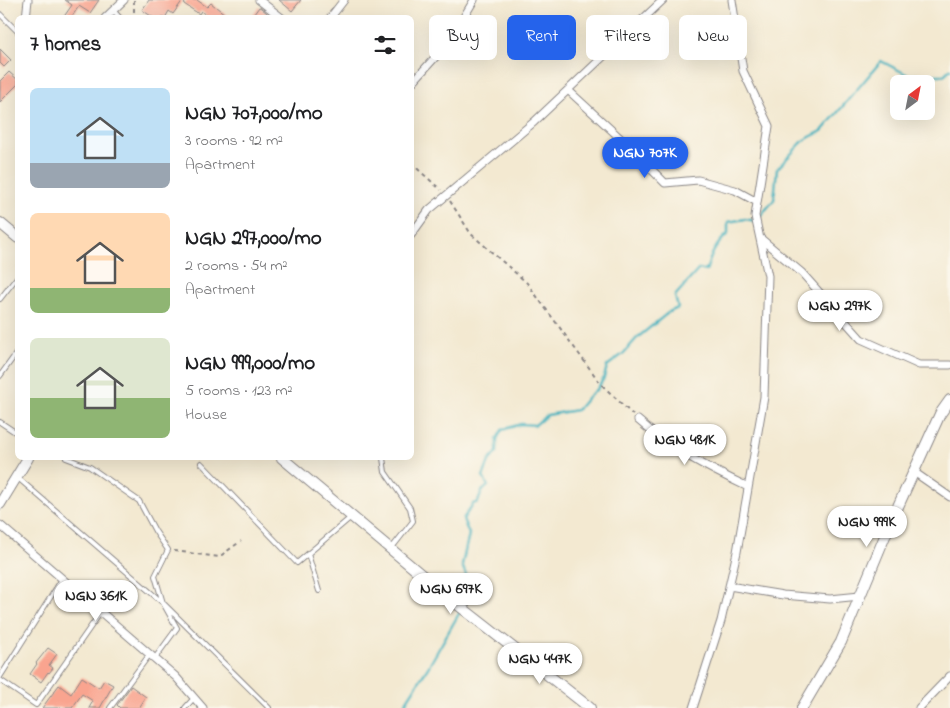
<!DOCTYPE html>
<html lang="en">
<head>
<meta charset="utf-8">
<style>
  :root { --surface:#fff; --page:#f2f2f2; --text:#202124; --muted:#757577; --accent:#2563eb }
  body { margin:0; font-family:"Indie Flower",sans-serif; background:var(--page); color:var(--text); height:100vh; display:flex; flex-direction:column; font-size:19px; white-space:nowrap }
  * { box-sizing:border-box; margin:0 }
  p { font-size:16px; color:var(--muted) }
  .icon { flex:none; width:28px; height:28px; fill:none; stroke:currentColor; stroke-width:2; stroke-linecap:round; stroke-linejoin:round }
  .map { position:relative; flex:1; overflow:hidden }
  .side { position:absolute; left:15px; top:15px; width:399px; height:445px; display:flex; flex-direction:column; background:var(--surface); border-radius:8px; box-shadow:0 5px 20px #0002 }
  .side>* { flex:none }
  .hud { position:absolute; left:429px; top:15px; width:446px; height:45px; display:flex; gap:10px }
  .needle { width:32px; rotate:32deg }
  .controls { position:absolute; left:890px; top:75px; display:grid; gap:10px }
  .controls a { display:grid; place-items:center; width:45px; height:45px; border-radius:8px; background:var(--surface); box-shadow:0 5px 20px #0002; font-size:25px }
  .price { position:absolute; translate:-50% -42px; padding:0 11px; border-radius:18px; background:#fff; color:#222; font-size:16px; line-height:32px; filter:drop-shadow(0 1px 2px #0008) }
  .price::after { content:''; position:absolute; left:50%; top:30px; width:15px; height:11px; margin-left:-8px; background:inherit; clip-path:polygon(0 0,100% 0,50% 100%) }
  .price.current { background:var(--accent); color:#fff }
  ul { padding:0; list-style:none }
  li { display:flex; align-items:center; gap:15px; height:125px; padding:0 15px }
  li span { display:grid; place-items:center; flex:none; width:140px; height:100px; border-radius:8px; color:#555 }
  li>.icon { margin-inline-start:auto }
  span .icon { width:60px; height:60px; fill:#fffc; stroke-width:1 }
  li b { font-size:21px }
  h2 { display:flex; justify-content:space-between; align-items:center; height:60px; padding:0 15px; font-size:21px }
  .tag { padding:0 18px; border-radius:8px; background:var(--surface); box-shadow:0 5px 20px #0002; font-size:18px; line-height:45px }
  .tag.current { background:var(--accent); color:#fff }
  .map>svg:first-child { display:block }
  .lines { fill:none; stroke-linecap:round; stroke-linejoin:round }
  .stream { stroke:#44b2bf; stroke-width:2.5 }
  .building { fill:#f9a48f }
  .lane-casing { stroke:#8a8686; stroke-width:6 }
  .street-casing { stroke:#8a8686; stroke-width:9 }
  .secondary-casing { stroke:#8a8686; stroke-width:12 }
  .path { stroke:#8a8686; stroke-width:2; stroke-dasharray:4 4; stroke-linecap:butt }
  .lane { stroke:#fff; stroke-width:4 }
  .street { stroke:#fff; stroke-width:7 }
  .secondary { stroke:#fff; stroke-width:10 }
</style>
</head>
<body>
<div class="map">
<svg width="950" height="708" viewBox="0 0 950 708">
  <rect width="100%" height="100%" fill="#fbf7ec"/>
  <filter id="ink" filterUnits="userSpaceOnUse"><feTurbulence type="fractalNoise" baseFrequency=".02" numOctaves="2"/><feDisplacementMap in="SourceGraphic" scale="10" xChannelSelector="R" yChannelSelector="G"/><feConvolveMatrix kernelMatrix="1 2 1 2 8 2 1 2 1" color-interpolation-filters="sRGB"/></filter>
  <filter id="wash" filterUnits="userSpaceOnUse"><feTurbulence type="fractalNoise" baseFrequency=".0096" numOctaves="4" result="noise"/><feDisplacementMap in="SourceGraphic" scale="20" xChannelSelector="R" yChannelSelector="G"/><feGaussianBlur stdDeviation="1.12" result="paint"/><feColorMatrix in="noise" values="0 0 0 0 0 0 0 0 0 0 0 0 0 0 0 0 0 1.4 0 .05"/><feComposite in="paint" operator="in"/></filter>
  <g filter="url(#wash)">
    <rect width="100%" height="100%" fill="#f3e9d1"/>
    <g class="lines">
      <!-- stream -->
      <path class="stream" d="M464,605L472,590L462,565L469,534L463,519L473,504L478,502L482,491L488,486L483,477L489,461L497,452V439L502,430L521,424L535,425L547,415L577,410L588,397L597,389L604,378L607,366L623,354L637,338L669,312L678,308L675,296L699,269L706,271C711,255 715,245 728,234V222L745,219L756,221L774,200L777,169L804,140L822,131L881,61L908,75H944L950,69
        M402,708L429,666L461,610"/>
    </g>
    <g id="blocks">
      <!-- building -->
      <path class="building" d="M65,0H99L90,13L79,6L71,18H63L72,5Z
        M149,0H183L173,14L169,11L165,18H154L142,10Z
        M187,0H197L207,7L211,3L230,18H209L201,11L199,14L184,4Z
        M279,0H301L292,11Z
        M259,7L261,8L273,18H251Z
        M0,49L11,60L4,67L0,63Z
        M9,72L18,80V84L0,102V81Z
        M48,648L57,654L49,665L53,668L49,673L48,672L41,682L30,674L37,664L36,663Z
        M82,677L99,688L104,680L113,685L100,708H89L93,701L82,694L72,708H42L59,685L71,694Z
        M131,686L146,697L139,708H120L117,705Z"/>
    </g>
  </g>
  <g filter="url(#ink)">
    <use href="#blocks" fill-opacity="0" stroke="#8a8686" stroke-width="1"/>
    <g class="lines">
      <!-- lane casing -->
      <g class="lane-casing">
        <path id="lane" d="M113,10L120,18
          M0,14L18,32
          M0,299L18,276
          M0,376L18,351
          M0,422L18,434
          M66,458L90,467L139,501L155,531L168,550L155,576L163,603L177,628L155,658
          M383,458L385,472L410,508L413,521L391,549
          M201,463L297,563L350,518
          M18,478L163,603L269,708
          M308,554L319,591
          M0,677L62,579
          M0,680L36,705L101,612
          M110,708L150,654
          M185,708L194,698"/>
      </g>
      <!-- street casing -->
      <g class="street-casing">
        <path id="street" d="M259,0L282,18
          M26,18L28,0
          M105,18L124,0
          M330,18L344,0
          M411,84L449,42L474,0
          M568,90L619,137L665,183L698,180L735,190L757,202
          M411,235L429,210L534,122L663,0
          M760,238L802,273L861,339L919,365H950
          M638,420C669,448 710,469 748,487
          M914,472L950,497
          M0,525L176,677L203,708
          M729,586L783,595L830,599L860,596
          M693,708L721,621L737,552L764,397L768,276L755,216L769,126L743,71L732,0
          M919,708L950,676"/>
      </g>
      <!-- secondary casing -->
      <g class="secondary-casing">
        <path id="secondary" d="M0,223L18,238
          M282,458L448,597L590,708
          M0,504L28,458
          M802,708L841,642L890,524L940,414L950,400"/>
      </g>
      <!-- path -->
      <path class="path" d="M134,0V13L136,18
        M411,163L441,190
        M450,201L471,234L527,283L601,384L633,415
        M174,551L219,557L241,541"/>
      <!-- lane -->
      <use href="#lane" class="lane"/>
      <!-- street -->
      <use href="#street" class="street"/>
      <!-- secondary -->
      <use href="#secondary" class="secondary"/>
    </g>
  </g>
</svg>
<div class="controls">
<a><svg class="needle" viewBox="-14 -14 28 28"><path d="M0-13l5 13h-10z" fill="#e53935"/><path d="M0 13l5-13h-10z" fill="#757577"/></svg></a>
</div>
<b class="price current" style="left:645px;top:179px">NGN 707K</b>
<b class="price" style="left:840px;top:332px">NGN 297K</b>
<b class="price" style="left:685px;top:466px">NGN 481K</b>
<b class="price" style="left:867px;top:548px">NGN 999K</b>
<b class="price" style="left:451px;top:615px">NGN 697K</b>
<b class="price" style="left:96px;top:622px">NGN 361K</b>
<b class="price" style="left:540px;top:685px">NGN 447K</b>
<div class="hud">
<a class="tag">Buy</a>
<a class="tag current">Rent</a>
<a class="tag">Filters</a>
<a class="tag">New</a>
</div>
<section class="side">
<h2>7 homes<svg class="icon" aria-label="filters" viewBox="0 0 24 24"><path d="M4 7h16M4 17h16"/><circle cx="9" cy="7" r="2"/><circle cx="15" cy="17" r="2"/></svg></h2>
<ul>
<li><span style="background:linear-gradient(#bfe0f5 75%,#9aa5b1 0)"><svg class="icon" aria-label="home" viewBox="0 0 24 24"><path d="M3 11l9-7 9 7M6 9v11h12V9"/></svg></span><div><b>NGN 707,000/mo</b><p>3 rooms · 92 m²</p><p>Apartment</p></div></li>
<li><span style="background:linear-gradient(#ffd9b3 75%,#8fb573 0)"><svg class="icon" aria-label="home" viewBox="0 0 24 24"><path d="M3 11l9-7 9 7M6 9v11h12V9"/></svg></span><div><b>NGN 297,000/mo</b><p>2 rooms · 54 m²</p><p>Apartment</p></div></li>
<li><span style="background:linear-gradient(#dfe7d0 60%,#8fb573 0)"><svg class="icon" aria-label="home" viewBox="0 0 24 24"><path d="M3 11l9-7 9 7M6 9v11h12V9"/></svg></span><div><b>NGN 999,000/mo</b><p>5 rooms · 123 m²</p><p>House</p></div></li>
</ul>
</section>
</div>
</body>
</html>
